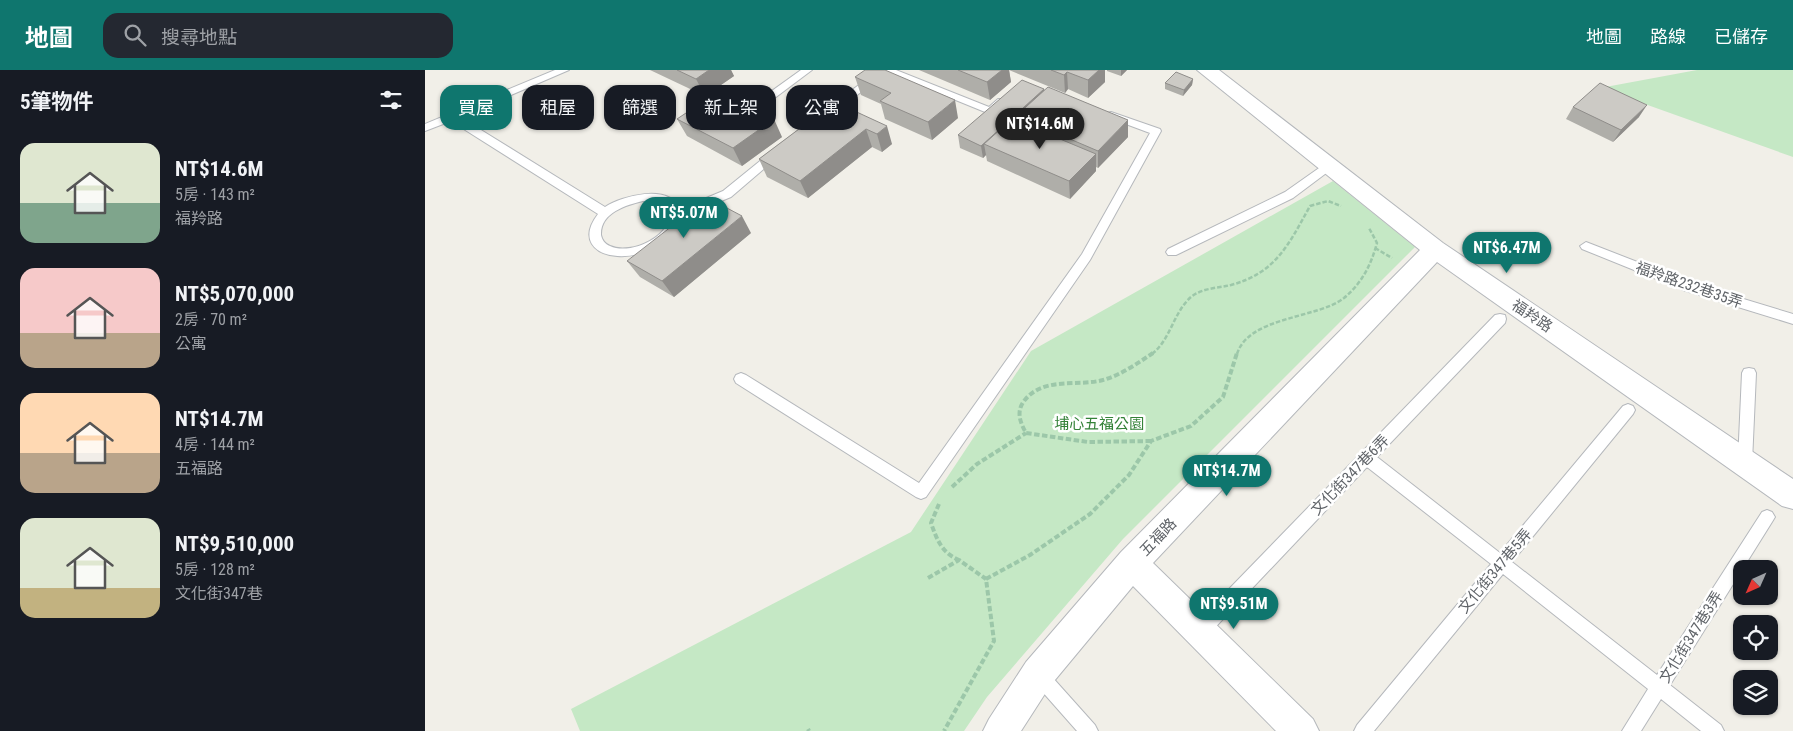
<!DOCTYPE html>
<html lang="zh-TW">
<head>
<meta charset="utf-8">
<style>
  :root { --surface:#171b24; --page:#242831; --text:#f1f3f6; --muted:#9ea1a6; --accent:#0f766e }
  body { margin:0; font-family:"Roboto Condensed","Noto Sans TC",sans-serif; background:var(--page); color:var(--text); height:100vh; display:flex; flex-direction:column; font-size:19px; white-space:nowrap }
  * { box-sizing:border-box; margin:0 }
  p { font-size:16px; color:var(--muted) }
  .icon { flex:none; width:28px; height:28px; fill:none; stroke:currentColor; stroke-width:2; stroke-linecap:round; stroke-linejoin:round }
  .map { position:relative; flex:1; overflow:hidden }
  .details { display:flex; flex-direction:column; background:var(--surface); width:425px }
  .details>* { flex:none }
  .banner { position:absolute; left:15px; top:15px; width:475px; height:45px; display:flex; gap:10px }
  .needle { width:32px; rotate:225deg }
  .fabs { position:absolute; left:1308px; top:490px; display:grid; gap:10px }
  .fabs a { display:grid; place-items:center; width:45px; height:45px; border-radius:10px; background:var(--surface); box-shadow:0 1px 4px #0004; font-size:25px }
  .price { position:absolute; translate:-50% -42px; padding:0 11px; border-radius:18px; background:var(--accent); color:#fff; font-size:16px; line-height:32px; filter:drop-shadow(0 1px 2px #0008) }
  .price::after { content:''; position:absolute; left:50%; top:30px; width:15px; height:11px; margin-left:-8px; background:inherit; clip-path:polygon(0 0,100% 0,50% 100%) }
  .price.active { background:#222; color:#fff }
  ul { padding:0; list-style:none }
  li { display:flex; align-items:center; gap:15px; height:125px; padding:0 20px }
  li span { display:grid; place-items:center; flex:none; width:140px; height:100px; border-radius:15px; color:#555 }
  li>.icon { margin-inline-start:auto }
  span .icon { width:60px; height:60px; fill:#fffc; stroke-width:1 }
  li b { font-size:21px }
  h2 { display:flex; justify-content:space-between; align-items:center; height:60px; padding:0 20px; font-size:21px }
  .chip { padding:0 18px; border-radius:15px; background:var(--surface); box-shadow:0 1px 4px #0004; font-size:18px; line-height:45px }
  .chip.active { background:var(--accent); color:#fff }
  header { display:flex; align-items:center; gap:30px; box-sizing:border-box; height:70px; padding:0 25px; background:var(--accent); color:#fff }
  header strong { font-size:24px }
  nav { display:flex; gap:28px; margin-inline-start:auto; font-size:18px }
  .search { width:350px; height:45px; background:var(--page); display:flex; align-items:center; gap:12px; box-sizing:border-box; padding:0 18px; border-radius:15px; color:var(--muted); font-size:19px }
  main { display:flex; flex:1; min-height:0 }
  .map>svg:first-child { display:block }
  .green { fill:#c5e8c5 }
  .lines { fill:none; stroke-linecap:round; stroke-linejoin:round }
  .service-casing { stroke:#b5b8bc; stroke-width:2 }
  .minor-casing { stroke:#b5b8bc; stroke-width:2 }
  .path-far1 { stroke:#9cc7a9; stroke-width:2.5; stroke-dasharray:4.5 2; stroke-linecap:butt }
  .path { stroke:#9cc7a9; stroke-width:4; stroke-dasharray:5.5 2.5; stroke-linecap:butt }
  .service { fill:#fff; fill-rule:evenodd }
  .minor { fill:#fff; fill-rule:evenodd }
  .wall { fill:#afaea9 }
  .shaded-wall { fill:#8f8d8a }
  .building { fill:#cccac5; stroke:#8f8d8a }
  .labels { text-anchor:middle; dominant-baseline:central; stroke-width:5; stroke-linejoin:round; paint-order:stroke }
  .street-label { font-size:15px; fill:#5f6368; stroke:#fff }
  .park-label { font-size:15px; fill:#348238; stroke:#fff }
</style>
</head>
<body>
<header>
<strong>地圖</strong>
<div class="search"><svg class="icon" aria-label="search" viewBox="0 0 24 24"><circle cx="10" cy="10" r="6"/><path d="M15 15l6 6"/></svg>搜尋地點</div>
<nav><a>地圖</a><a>路線</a><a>已儲存</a></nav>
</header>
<main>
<section class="details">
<h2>5筆物件<svg class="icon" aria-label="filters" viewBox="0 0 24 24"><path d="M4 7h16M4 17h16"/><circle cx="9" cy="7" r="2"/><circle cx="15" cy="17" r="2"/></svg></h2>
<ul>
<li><span style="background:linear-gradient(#dfe7d0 60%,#7fa58c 0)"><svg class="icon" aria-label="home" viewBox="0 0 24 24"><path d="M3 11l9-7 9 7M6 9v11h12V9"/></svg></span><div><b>NT$14.6M</b><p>5房 · 143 m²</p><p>福羚路</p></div></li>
<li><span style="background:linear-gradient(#f6c9c9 65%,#b9a48a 0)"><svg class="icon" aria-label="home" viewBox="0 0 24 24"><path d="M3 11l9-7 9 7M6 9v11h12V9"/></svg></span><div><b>NT$5,070,000</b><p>2房 · 70 m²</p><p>公寓</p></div></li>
<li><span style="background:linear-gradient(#ffd9b3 60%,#b9a48a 0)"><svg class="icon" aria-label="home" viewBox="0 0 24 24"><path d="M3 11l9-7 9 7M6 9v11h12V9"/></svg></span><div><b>NT$14.7M</b><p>4房 · 144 m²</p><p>五福路</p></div></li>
<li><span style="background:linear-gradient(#dfe7d0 70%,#c2b280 0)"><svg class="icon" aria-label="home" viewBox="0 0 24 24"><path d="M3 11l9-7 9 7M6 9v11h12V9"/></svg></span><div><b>NT$9,510,000</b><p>5房 · 128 m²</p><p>文化街347巷</p></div></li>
</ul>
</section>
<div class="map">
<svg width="1368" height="661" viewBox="0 0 1368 661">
  <rect width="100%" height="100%" fill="#f1efe8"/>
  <!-- green -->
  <path class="green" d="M1272,0H1368V87L1175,18Z
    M908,111L990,177L698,469L562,627L539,661H155L146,639L486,462L606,281Z"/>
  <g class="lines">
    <!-- service casing -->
    <g class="service-casing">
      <path id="service" d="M130,0H144L35,47L180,137C197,126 244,113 255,139L298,121L346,82L350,81L355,85L306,127L257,147C234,205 135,194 173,144L26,51L0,61V54ZM218,131L235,134L244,140C250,165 206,186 185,176C180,174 177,170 176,165C175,143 201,135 218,131Z
        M376,0H387L331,42H323L322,40L323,38Z
        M457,0H471L564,37L573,29H581L582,31L565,44Z
        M449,4L453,5V9L402,48H394L393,46L394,44Z
        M686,42L735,59L736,61L665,190L501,427L496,429L491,427L311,313L309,309L311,305L316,303L321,305L494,413L657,184L725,63L682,47L681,45L682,43Z
        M904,91L910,95L908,98L868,128L751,185H743L741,182L743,179L860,122Z
        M1161,172L1269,214L1368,244V254L1261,221L1157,179L1155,176Z
        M1075,244L1080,245L1081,249L1080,253L952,387L1075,483L1198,336L1203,334L1208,336L1210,340L1208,344L1087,492L1232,605L1337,442L1342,440L1347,442L1350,447L1347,452L1245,615L1296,655L1299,661H1276L1236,629L1216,661H1197L1223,619L1078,504L949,661H929L932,655L1066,494L942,397L781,567L775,569L769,567L767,561L769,555L1070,245Z
        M1324,298L1329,299L1331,303L1327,392L1325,397L1320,398L1315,397L1313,392L1317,303L1319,299Z
        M613,596L619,598L670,655L673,661H652L607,610L605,604L607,598Z"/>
    </g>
    <!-- minor casing -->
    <g class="minor-casing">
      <path id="minor" d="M772,0H794L1018,173L1368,409V439L1357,436L1012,192L728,493L888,649L894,661H851L708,516L625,616L596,661H558L564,649L601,592L696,482L995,180Z"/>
    </g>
    <!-- path-far1 -->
    <path class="path-far1" d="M950,178L967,188
      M727,284C746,269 748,243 766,227C777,218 793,218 806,215C851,203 864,174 885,136L903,131L916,136
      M812,284C824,246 892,249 919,228C937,213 946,195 952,173L944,158"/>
    <!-- path -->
    <path class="path" d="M726,371L663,372L601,363C595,352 591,342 599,331C618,306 652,317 678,310C696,305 713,293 728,283
      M527,417L552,394L601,363
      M514,434L506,453C512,470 517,483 534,490
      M503,508L534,490L561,509L569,571L519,661
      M561,509L605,485L665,444L704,405L726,371L766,356L798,327L812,283
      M383,659L384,661"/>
    <!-- service -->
    <use href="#service" class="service"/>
    <!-- minor -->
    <use href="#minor" class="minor"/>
  </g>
  <!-- wall -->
  <path class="wall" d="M225,0H306L309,6L280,26Z
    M494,0H680V12L663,28L643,19L640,23L584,0L586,12L565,30Z
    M682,0H702L696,6L682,1Z
    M430,7L533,48L507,70L460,49L456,34L436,25Z
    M768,9L767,15L758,26L740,19V13Z
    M619,19L620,20L703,67L673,98L671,97V101L645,129L562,91L561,85L558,88L535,78L533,65Z
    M410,32L467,74L457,82L447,77L383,128L342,107L334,89Z
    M1148,37L1214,47L1188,72L1141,49Z
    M252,49L357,67L317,96L262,66Z
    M326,163L249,227L215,207L202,191Z"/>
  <!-- shaded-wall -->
  <path class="shaded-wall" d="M284,0H306L309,6L280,26L271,9Z
    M577,0H584L586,12L565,30L562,12Z
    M674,0H680V12L663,28V10Z
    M696,0H702L696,6Z
    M642,2L643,19L640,23L639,5Z
    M768,9L767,15L758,26L759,20Z
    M619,19L620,32L591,46L592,57L559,74L561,85L558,88L556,76Z
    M530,30L533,48L507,70L503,52Z
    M1222,35L1214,47L1188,72L1196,60Z
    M349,49L357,67L317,96L308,78Z
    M703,50V67L673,98V81Z
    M462,56L467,74L457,82L452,64Z
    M441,59L447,77L383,128L375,111Z
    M671,84V101L645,129L644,111Z
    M317,146L326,163L249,227L237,211Z"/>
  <!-- building -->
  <path class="building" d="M252,0H284L271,9Z
    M440,0H460L530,30L503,52L455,31L466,23L430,7Z
    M533,0H577L562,12Z
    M626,0H674L663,10L642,2L639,5Z
    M751,2L768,9L759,20L740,13Z
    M597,10L619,19L556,76L533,65Z
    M1175,13L1222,35L1196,60L1148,37Z
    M623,17L703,50L673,81L591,46Z
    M294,21L349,49L308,78L252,49Z
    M410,32L462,56L452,64L441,59L375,111L334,89Z
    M587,49L671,84L644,111L559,74Z
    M283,128L317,146L237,211L202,191Z"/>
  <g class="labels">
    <!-- street labels -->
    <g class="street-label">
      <text transform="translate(1264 215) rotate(19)">福羚路232巷35弄</text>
      <text transform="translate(1107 246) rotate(34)">福羚路</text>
      <text transform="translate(925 405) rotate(-46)">文化街347巷6弄</text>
      <text transform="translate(733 467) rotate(-46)">五福路</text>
      <text transform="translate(1070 501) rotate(-50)">文化街347巷5弄</text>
      <text transform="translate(1266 567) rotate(-58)">文化街347巷3弄</text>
    </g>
    <!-- park labels -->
    <g class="park-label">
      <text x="674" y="354">埔心五福公園</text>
    </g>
  </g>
</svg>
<div class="fabs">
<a><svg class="needle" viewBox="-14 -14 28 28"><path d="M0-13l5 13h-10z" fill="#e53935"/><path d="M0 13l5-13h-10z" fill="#9ea1a6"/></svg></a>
<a><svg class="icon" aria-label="locate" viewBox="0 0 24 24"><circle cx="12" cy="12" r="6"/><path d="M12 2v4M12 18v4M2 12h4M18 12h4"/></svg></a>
<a><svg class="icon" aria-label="layers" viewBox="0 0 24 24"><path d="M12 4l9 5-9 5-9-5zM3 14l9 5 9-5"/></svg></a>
</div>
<b class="price active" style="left:615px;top:80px">NT$14.6M</b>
<b class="price" style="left:259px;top:169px">NT$5.07M</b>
<b class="price" style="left:1082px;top:204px">NT$6.47M</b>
<b class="price" style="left:802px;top:427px">NT$14.7M</b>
<b class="price" style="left:809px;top:560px">NT$9.51M</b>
<div class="banner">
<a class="chip active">買屋</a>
<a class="chip">租屋</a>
<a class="chip">篩選</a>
<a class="chip">新上架</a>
<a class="chip">公寓</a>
</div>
</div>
</main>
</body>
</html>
